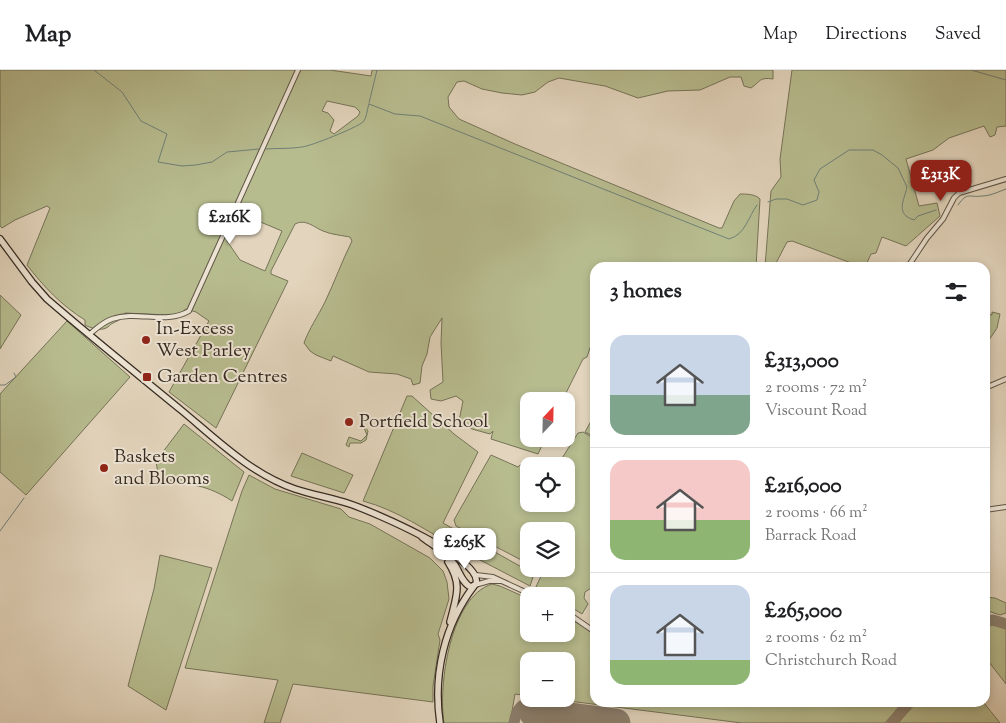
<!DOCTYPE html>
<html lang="en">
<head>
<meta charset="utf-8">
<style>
  :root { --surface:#fff; --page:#f2f2f2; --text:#202124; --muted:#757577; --line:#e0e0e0; --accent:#8f2418 }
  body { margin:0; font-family:"Sorts Mill Goudy",serif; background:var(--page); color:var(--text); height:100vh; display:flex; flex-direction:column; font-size:19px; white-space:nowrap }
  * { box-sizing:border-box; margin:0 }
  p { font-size:16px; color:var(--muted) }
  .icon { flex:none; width:28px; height:28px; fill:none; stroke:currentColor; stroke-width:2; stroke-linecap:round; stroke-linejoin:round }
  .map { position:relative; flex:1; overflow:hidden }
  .drawer { position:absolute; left:590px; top:192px; width:400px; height:445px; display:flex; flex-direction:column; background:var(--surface); border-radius:15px; box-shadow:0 2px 8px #0003 }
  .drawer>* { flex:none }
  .needle { width:32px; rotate:22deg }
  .tools { position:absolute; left:520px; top:322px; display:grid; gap:10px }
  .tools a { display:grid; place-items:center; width:55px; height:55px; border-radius:10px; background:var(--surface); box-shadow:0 2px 8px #0003; font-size:25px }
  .price { position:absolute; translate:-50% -42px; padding:0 11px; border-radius:10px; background:#fff; color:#222; font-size:16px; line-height:32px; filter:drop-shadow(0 1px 2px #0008) }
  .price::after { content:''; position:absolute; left:50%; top:30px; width:15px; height:11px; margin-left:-8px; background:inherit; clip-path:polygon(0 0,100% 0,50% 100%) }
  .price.active { background:var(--accent); color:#fff }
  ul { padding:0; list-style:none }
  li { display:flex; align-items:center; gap:15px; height:125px; padding:0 20px }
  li+li { border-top:1px solid var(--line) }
  li span { display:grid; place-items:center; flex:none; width:140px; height:100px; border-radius:15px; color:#555 }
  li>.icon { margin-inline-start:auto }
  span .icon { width:60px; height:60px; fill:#fffc; stroke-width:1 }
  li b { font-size:21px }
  h2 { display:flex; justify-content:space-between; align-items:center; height:60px; padding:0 20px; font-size:21px }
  header { display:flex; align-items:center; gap:30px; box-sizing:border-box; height:70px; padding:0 25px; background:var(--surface); border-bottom:1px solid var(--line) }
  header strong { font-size:24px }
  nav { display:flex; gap:28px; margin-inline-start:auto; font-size:18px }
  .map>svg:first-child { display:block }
  .green { fill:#b7bc8f; stroke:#767358; fill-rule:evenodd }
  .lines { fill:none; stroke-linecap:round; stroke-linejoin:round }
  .stream { stroke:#6f8078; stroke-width:1 }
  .taxiway { stroke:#8c806f; stroke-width:11 }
  .runway { stroke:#8c806f; stroke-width:29 }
  .minor-casing { stroke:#605548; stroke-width:6 }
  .secondary-casing { stroke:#352a21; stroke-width:8 }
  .minor { stroke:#ede4d4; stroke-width:4 }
  .secondary { stroke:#ede4d4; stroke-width:5.5 }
  .poi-dot { fill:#8f2418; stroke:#ede4d4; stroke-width:2 }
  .labels { text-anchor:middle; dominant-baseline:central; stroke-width:4; stroke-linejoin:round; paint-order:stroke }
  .poi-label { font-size:19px; fill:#352a21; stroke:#ede4d4; text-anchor:start }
</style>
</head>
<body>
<header>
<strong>Map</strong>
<nav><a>Map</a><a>Directions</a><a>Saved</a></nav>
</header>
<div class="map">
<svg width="1006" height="653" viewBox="0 0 1006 653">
  <rect width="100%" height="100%" fill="#e3d5bd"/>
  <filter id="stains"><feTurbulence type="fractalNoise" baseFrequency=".004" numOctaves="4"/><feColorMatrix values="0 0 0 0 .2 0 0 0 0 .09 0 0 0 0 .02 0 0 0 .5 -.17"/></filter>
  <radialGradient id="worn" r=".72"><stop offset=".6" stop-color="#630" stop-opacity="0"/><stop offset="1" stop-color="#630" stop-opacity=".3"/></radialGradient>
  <!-- green -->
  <path class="green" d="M0,0H330L371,6L372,0H773V9C759,7 761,11 751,18L744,16L741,7H730L700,20L668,21L638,28L605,16L559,8L548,12L535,22L522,25L502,23L482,19L464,11L457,12L448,27L449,37L459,49L515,74L719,158H722L734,131L740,124C747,124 755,124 760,129L756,197L595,198V263L587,287L583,289L562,331H529V369H545L538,384L491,369L493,361L490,364L472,359L459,351L463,331L456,326L441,331L431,329L430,320L443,312L441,273L442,248L430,267L427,284L422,296L420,313L413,315L411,309L397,304L369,302L333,286L331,291L316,285L310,281L304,273C309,259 318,246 325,232C335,211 342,191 352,171L350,167C345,166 330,164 326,162C315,159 307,148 295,154L271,201V204L288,211L216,358L169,322L209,251L196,242L186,239L179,244L169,245L125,243C122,250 119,250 113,253C110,254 109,257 106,258C101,261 90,258 85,255V250C62,236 43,216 27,195L50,138L47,136L15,150L2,158L0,156ZM327,31L355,37L360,42L358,46L334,64L330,61L334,50L328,43L322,41ZM239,143L282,161L265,201L240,190L227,171Z
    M792,0H1006V56L997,57L995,65L990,67L984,56L949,68L933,80L906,89L919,136L937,133L940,146L906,176L882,167L876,183L871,184L865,197H862L792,171L787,172L774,197H765L771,121L781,107L780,89Z
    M0,225L21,245L0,279Z
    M985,236H988L987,244L992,245V242L1000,244L997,258L985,276Z
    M67,251L130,307L26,425L0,402V324Z
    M407,326H412L454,364L478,382L443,453L534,504L530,516C506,503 481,491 457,478C427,461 397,440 363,431Z
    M595,344V367L585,362Z
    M184,354L244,402L232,431C208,415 190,414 162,410L158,404L156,391Z
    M365,357L368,361L366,370L361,373H350L349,377L346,375L349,367L361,371L367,365L364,358Z
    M583,362L595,369V518H591L585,522L584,528L588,534L582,544L566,534V526H550L535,519L543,502L538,499H566V461H529V494L456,456L454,450L491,385L518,397L520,395L529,397V434H566V396H557L578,363Z
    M302,383L353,405L344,423L291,406Z
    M249,405L275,419L341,439L349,447L370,454L430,488L443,501L447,512L449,529L438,564L440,570L433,616V632L293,614L280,653H264L278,610L185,598L242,421Z
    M160,485L212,498L166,640L128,616L154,519Z
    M492,514L500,516L529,529V564H566V548L576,552L595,564V632L903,633L885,653H742L553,629H566V591H529V626L515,624L510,653H444C438,616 450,527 492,514Z
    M985,527L995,528L1006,533V543L1000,545L985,540Z
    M992,555L1006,558V614L985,587V558Z
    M917,632L984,633L1000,653H898Z"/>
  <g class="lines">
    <!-- stream -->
    <path class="stream" d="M94,0L122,22L141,51L167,64L158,92L182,96L196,95L212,92L227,82L259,79
      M971,0L1006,10
      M369,33L377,0
      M266,79C278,78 290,79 302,77C311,76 356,58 363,52C367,48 367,39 369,34L395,44L420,46L729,169C746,164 748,147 757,135
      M768,132L776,129H787L803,135L817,130L819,122L814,110L820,99L849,80H873L882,85L898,98L907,117C904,131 895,144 914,150L918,146L936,140
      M958,135C968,121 969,128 982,126C990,126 998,122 1006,119
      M0,315H5L16,307L14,303
      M0,461L24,428"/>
    <!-- taxiway -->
    <path class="taxiway" d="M985,551L993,550L1006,554
      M514,653C520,614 554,641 575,648
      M892,653L909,632"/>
    <!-- runway -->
    <path class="runway" d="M533,642L616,653"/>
    <!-- minor casing -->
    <g class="minor-casing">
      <path id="minor" d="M907,198L927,168L943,149L954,128L959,123L1006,109
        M90,264C97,258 103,252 112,249C137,240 166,255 189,241L298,0
        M985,318L1006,309
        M985,440L1006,437
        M476,505L493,507L534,526
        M475,515L489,511H501
        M566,542L595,562"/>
    </g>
    <!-- secondary casing -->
    <g class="secondary-casing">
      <path id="secondary" d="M0,169L32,212L47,229C91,267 136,303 181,340C216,369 251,404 295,419C313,425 332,428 350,434C371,441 485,489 476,514L471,517C463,514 460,503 455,495C447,483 434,476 422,467
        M448,492C463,515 456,527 450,552
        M440,653C433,605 444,555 474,516"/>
    </g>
    <!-- minor -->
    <use href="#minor" class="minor"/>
    <!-- secondary -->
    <use href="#secondary" class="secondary"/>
  </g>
  <!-- markers -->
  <g class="poi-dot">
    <circle cx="146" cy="270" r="5"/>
    <rect x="142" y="302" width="10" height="10" rx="2.5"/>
    <circle cx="349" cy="352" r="5"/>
    <circle cx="104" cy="398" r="5"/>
  </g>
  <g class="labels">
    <!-- poi labels -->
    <g class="poi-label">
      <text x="156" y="259">In-Excess<tspan x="156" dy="22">West Parley</tspan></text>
      <text x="157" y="307">Garden Centres</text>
      <text x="359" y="352">Portfield School</text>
      <text x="114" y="387">Baskets<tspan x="114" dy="22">and Blooms</tspan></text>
    </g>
  </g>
  <rect width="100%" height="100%" filter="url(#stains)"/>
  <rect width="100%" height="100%" fill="url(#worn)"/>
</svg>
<div class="tools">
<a><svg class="needle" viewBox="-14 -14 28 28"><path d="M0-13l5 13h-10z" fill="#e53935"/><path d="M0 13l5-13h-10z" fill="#757577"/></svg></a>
<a><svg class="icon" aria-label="locate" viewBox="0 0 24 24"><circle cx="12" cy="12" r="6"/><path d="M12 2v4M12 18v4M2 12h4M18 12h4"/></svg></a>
<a><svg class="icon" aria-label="layers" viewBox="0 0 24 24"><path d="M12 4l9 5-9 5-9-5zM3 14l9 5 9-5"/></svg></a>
<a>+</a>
<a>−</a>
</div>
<b class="price active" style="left:941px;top:132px">£313K</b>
<b class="price" style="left:230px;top:175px">£216K</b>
<b class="price" style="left:465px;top:500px">£265K</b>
<section class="drawer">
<h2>3 homes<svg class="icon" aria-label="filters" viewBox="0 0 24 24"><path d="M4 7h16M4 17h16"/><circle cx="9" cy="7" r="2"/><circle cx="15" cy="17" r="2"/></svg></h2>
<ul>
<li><span style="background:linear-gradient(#c9d6e8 60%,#7fa58c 0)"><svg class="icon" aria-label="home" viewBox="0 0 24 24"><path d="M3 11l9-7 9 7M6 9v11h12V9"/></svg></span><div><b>£313,000</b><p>2 rooms · 72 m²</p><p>Viscount Road</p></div></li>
<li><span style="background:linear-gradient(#f6c9c9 60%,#8fb573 0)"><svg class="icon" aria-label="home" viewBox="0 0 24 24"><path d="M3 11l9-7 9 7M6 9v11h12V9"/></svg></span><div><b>£216,000</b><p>2 rooms · 66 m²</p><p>Barrack Road</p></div></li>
<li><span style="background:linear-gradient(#c9d6e8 75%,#8fb573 0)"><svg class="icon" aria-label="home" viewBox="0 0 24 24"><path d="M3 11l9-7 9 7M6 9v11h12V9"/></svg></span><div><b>£265,000</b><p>2 rooms · 62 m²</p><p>Christchurch Road</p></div></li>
</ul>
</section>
</div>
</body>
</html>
